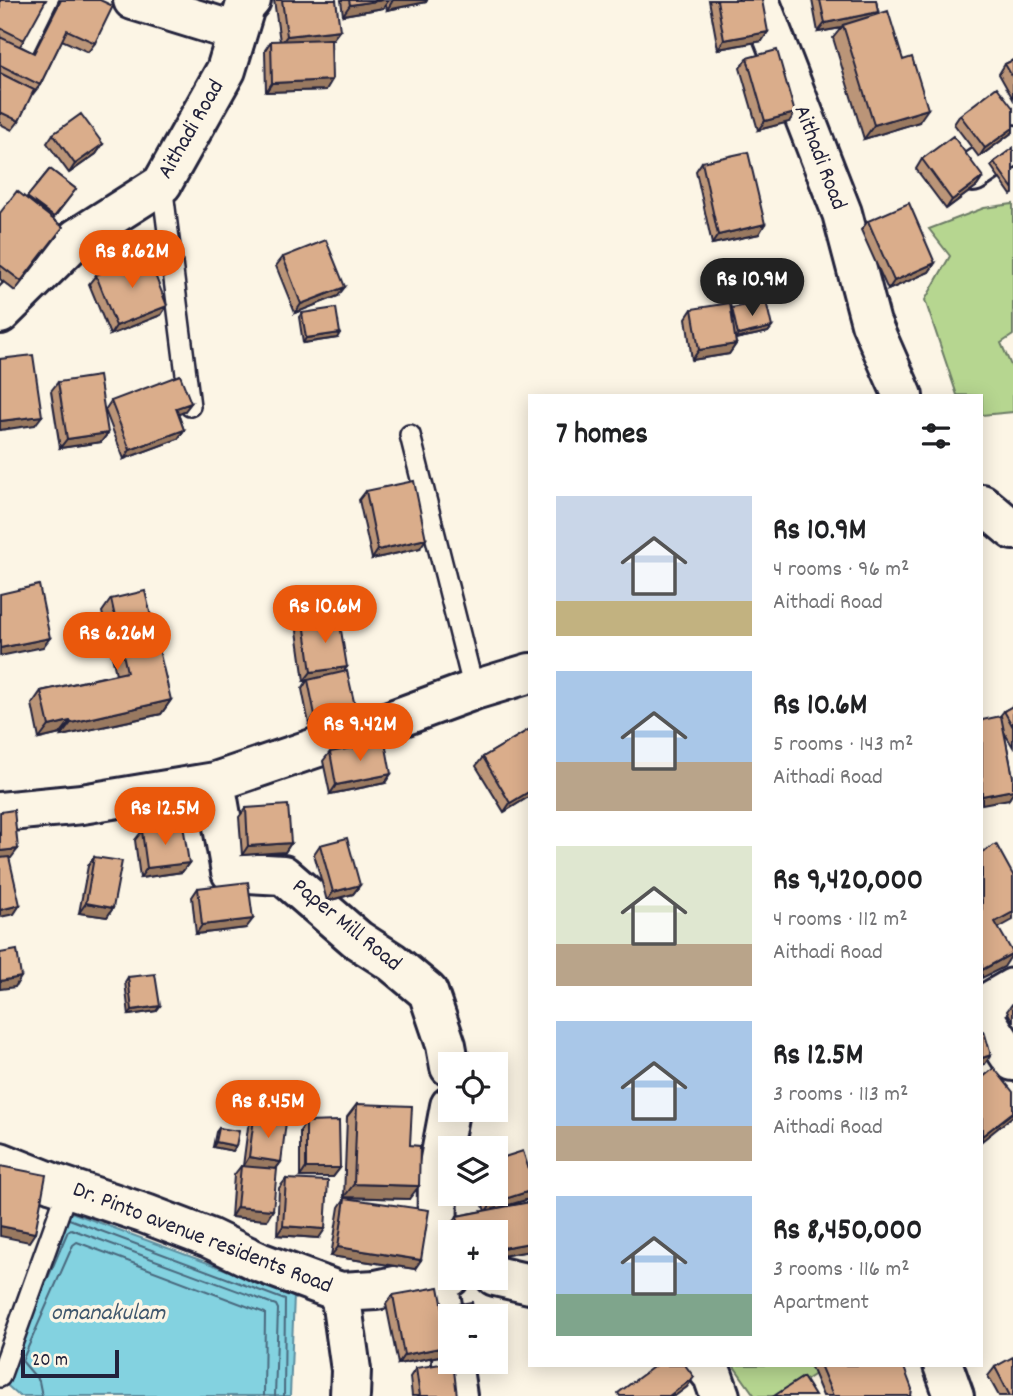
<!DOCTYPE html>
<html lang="en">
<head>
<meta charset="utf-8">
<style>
  :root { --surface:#fff; --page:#f2f2f2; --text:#202124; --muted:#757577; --accent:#ea580c }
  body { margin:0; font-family:Dekko,sans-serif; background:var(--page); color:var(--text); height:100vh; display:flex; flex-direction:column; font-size:26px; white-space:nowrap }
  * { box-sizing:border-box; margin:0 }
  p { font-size:23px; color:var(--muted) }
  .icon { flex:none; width:38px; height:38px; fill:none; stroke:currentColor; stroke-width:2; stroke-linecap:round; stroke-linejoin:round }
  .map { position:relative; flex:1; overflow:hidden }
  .drawer { position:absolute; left:528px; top:394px; width:455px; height:973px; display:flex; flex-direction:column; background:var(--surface); border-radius:0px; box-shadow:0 4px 18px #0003 }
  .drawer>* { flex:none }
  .controls { position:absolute; left:438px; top:1052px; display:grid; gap:14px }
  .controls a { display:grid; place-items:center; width:70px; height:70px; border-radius:0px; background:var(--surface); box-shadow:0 4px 18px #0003; font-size:35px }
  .scale { position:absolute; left:21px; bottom:18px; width:98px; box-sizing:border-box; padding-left:7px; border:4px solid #22223b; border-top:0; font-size:19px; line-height:24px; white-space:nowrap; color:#22223b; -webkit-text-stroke:5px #fcf5e5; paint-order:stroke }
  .price { position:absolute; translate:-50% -60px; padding:0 16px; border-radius:24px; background:var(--accent); color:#fff; font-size:23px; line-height:46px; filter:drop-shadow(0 2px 4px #0008) }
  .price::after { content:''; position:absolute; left:50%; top:42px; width:21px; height:16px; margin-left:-10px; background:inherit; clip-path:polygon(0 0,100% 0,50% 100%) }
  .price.current { background:#222; color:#fff }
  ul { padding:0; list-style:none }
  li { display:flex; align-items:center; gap:21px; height:175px; padding:0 28px }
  li span { display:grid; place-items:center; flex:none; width:196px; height:140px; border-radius:0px; color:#555 }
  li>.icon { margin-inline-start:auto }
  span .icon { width:84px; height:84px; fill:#fffc; stroke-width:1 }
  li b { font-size:30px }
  h2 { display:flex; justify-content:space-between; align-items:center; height:84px; padding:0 28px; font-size:30px }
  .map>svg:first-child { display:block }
  .green { fill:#b6d690; stroke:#6c7c66; stroke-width:2 }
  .water { fill:#83d2e0; stroke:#5c8c9e; stroke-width:2 }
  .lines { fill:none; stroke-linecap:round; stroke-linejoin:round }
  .shore { stroke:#49687d; stroke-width:2 }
  .service-casing { stroke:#22223b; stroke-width:24 }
  .minor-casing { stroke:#22223b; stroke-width:44 }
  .service { stroke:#fcf5e5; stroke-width:19 }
  .minor { stroke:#fcf5e5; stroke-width:38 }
  .wall { fill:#bb9578; stroke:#22223b; stroke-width:2 }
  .shaded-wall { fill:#997961; stroke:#22223b; stroke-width:2 }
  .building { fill:#daad8b; stroke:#22223b; stroke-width:2 }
  .labels { text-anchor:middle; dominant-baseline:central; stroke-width:7; stroke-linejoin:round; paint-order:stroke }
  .street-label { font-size:23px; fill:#22223b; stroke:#fcf5e5 }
  .water-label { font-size:24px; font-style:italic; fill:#3f576d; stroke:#fcf5e5 }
</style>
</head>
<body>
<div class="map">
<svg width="1013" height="1396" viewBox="0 0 1013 1396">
  <rect width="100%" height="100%" fill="#fcf5e5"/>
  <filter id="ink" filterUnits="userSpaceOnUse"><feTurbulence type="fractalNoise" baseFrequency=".0143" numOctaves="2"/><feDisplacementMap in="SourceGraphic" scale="14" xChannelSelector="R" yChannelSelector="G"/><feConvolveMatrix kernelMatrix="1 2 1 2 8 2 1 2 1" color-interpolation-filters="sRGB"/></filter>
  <g filter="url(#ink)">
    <!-- green -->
    <path class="green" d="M1013,204V335L1001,343L1013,370V412L982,415V396L957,395L925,300L950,256L929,229L984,208Z
      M733,1365H828L782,1396H755Z"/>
    <!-- water -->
    <path class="water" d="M60,1208L294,1295L290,1396H19L0,1379Z"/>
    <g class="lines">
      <!-- shore -->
      <path class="shore" d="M69,1219L285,1300L284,1396
        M48,1278L68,1231L71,1229L276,1305L278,1309L275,1396
        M42,1396L39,1381L22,1361L73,1245L77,1242L265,1313L264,1396"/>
      <!-- service casing -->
      <g class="service-casing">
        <path id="service" d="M162,184L190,406
          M410,435L474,690
          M0,1377L68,1188"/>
      </g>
      <!-- minor casing -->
      <g class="minor-casing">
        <path id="minor" d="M133,0L237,32
          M759,0L842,213L871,323L903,396
          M973,172L1013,145
          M0,314L77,238L162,184L226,70L245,7L251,0
          M982,504L1013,530
          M215,782L231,872L283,875L358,940L392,962L428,992L446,1045L450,1067
          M0,812L82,804L215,782L327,744L474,690L530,673
          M982,1006L1013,988
          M982,1014L1013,1061
          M450,1106L438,1170L437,1277L450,1351
          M0,1162L53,1183L146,1214L209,1238L259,1262L340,1292L376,1290L437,1277H450
          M495,1276L530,1284
          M340,1292L351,1370L350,1396
          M452,1362L457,1396
          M704,1365L713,1376L720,1396
          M943,1365L954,1396"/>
      </g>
      <!-- service -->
      <use href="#service" class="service"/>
      <!-- minor -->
      <use href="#minor" class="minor"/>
    </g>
    <!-- wall -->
    <path class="wall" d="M0,0L24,40L20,46L33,53L59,0H100L95,43L88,52L62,40L40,85L33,94L32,93L19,121L12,130L0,124Z
      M274,0H336L333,39L331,40L326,90L266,92L265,50L271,41H280Z
      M341,0H427L426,2L387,10L386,5L383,8L343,15Z
      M709,0H762V41L718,49Z
      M812,0H876L878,12L877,14L919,122L864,139L833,38L841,28L818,32Z
      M747,58L789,122L758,130L740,68Z
      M1013,60V99L999,74L1005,64Z
      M1013,108V132L979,157L954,124L960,115Z
      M53,134L103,144L96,154L69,173L47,143Z
      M1013,148V194L1011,195L991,166L994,162Z
      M922,159L983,177L977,186L946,209L916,169Z
      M702,162L759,234L712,244L696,171Z
      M50,169L76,189L53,219L57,236L15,291L0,279V213L26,199Z
      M868,221L935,263L929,272L888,290L861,230Z
      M283,257L338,296L295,313L276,266Z
      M96,275L167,306L161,315L110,335L89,284Z
      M732,308L772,327L768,332L735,339L736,344L729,354L692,360L686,318L692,309L731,310Z
      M302,313L337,338L303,343L299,317Z
      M58,382L108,433L101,442L60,448L51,391Z
      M111,401L191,403L184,412L178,414L184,430L178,439L124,459L105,410Z
      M366,491L420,548L372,559L359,500Z
      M111,599L171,700L161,714L61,736L60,734L39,739L32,704L41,691L116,674L102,612Z
      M304,622L347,667L343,672L349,715L309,724L302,689L307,681H304L297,631Z
      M1013,706V747L1004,732L1013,777V793L1009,799L1000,716L1004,711Z
      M530,729V796L504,812L476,766L483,757Z
      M330,752L385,783L330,794L323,761Z
      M246,808L291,843L285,852L242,855L239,817Z
      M142,831L189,863L182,872L140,878L135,840Z
      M320,845L360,885L353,894L327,901L314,854Z
      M94,857L113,908L107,917L79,913L88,866Z
      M198,888L246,928L196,934L192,897Z
      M128,977L160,1006L156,1011L129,1015L125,982Z
      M1013,1003V1022L1007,1011Z
      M357,1104L410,1145L409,1199L344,1197L347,1117Z
      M254,1118L281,1162L276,1169L267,1220L231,1217L234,1175L241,1166H243L248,1127Z
      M306,1122L340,1168L333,1177H300V1131Z
      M219,1128L236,1146L233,1151L213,1147L216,1132Z
      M286,1179L319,1238L277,1235L279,1188Z
      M479,1194H495L529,1199L496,1209L530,1202V1251L495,1257V1232H452L451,1226L457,1216L485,1211Z
      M345,1198L415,1269L331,1256L339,1207Z
      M393,1295L450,1343V1347L444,1355L398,1364L386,1304Z
      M460,1304L474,1316H458L457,1308Z
      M810,1365H903L911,1396H823Z
      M995,1367L1013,1396H999L988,1376Z
      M416,1368L457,1396H412L410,1377Z"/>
    <!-- shaded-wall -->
    <path class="shaded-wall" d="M383,0H389L383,8L343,15L350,5Z
      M393,0H427L426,2L387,10Z
      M878,12L872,21L843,25L841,28L818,32L825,23Z
      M340,30L333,39L280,45L287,36Z
      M768,32L762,41L718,49L724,40Z
      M332,80L326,90L266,92L272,83Z
      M928,109L919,122L864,139L874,125Z
      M795,113L789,122L758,130L765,121Z
      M1013,128V132L979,157L985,148Z
      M103,144L96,154L69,173L75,164Z
      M983,177L977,186L946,209L952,200Z
      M765,224L759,234L712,244L718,235Z
      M935,263L929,272L888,290L894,281Z
      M345,287L338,296L295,313L301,304Z
      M167,306L161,315L110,335L116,326Z
      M772,327L768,332L735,339L738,335Z
      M340,333L337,338L303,343L306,338Z
      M736,344L729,354L692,360L699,350Z
      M191,403L184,412L170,418L176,408Z
      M42,416L35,425L0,430V421Z
      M184,430L178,439L124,459L130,450Z
      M108,433L101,442L60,448L67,439Z
      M426,539L420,548L372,559L378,550Z
      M50,638L43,647L0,656V648Z
      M347,667L340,676L304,681L311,672Z
      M171,700L161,714L61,736L71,723Z
      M355,706L349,715L309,724L315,715Z
      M70,721L60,734L39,739L49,726Z
      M391,774L385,783L330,794L336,785Z
      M1013,790V793L1009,799L982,804V796Z
      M530,791V796L504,812L510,803Z
      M291,843L285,852L242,855L248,846Z
      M18,849L11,858L0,859V851Z
      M189,863L182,872L140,878L147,868Z
      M360,885L353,894L327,901L333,892Z
      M86,903L113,908L107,917L79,913Z
      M20,905L14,914L0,917V910Z
      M1013,912V920L986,935L995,922Z
      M253,919L246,928L196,934L202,925Z
      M1013,953L1004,967L982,978V970Z
      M21,977L15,987L0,989V981Z
      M160,1006L156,1011L129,1015L132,1010Z
      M991,1055L985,1064L982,1065V1058Z
      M1013,1112V1116L982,1141V1136Z
      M216,1142L236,1146L233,1151L213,1147Z
      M249,1157L281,1162L274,1171L243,1167Z
      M306,1168H340L333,1177H300Z
      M354,1184L419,1186L409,1199L344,1197Z
      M530,1191V1197L529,1199L485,1212L492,1203Z
      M237,1207L273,1210L267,1220L231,1217Z
      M0,1226L35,1233L29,1242L0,1236Z
      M283,1226L325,1229L319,1238L277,1235Z
      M530,1243V1251L495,1257V1249Z
      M338,1247L421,1260L415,1269L331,1256Z
      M450,1346L444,1355L398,1364L404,1355Z
      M694,1377L687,1387L675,1396H669Z"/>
    <!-- building -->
    <path class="building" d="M0,0H46L24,40L0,28Z
      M61,0H100L113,6L95,43L67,30L40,85L0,65V37L34,53Z
      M282,0H336L340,30L287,36Z
      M349,0H383L350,5Z
      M717,0H762L768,32L724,40Z
      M820,0H876L878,12L825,23Z
      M888,11L903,60L912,57L928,109L874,125L843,25Z
      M331,39L332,80L272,83L271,41Z
      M777,50L795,113L765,121L747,58Z
      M1013,60V78L1005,64Z
      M0,73L34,90L19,121L0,112Z
      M997,87L1013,108V128L985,148L960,115Z
      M81,114L103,144L75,164L53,134Z
      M953,136L983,177L952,200L922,159Z
      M1013,148V189L994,162Z
      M748,152L765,224L718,235L702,162Z
      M50,169L76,189L54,217L27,197Z
      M17,191L63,227L21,281L0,265V213Z
      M909,203L935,263L894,281L868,221Z
      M326,240L345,287L301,304L283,257Z
      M147,254L167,306L116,326L96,275Z
      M766,301L772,327L738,335L732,308Z
      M730,303L736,344L699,350L692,309Z
      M336,308L340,333L306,338L302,313Z
      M33,355L42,416L0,421V359Z
      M180,375L191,403L176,408L184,430L130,450L111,401Z
      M99,376L108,433L67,439L58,382Z
      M414,481L426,539L378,550L366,491Z
      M39,585L50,638L0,648V594Z
      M145,591L171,700L71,723L70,721L49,726L41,691L127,672L111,599Z
      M339,618L347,667L311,672L304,622Z
      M347,671L355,706L315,715L308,680Z
      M1013,706V727L1004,711Z
      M1001,716L1013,777V790L982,796V720Z
      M530,729V791L510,803L483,757Z
      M385,742L391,774L336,785L330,752Z
      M288,805L291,843L248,846L246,808Z
      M14,810L18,849L0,851V812Z
      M183,825L189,863L147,868L142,831Z
      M347,838L360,885L333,892L320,845Z
      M996,844L1013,875V912L995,922L1013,953L982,970V852Z
      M9,857L20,905L0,910V858Z
      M94,857L122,861L113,908L86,903Z
      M248,882L253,919L202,925L198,888Z
      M17,950L21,977L0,981V953Z
      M155,974L160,1006L132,1010L128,977Z
      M982,1031H984L991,1055L982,1058Z
      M994,1068L1013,1092V1112L982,1136V1078Z
      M357,1104L412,1106L410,1145L420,1146L419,1186L354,1184Z
      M254,1118L286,1122L281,1162L249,1157Z
      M339,1121L340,1168H306V1122Z
      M219,1128L239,1131L236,1146L216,1142Z
      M523,1151L530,1173V1191L492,1203L489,1194H495V1160Z
      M0,1166L46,1175L35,1233L0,1226Z
      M241,1166L277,1169L273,1210L237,1207Z
      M286,1179L328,1181L325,1229L283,1226Z
      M345,1198L429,1210L421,1260L338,1247Z
      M530,1202V1243L495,1249V1232H460L457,1216Z
      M439,1287L450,1346L404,1355L393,1295Z
      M472,1302L474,1316H462L460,1304Z
      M1013,1357V1396H1010L995,1367Z
      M453,1362L457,1396H420L416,1368Z
      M656,1365H685L694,1377L669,1396H620L618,1393Z
      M820,1365H903L912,1389L911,1396H833Z
      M803,1377L815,1396H774Z"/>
  </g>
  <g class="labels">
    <!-- street labels -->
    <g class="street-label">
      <text transform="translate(192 130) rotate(-60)">Aithadi Road</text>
      <text transform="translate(819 158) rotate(69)">Aithadi Road</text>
      <text transform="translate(346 926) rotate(39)">Paper Mill Road</text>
      <text transform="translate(202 1239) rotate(21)">Dr. Pinto avenue residents Road</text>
    </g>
    <!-- water labels -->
    <g class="water-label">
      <text x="108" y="1314">omanakulam</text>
    </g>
  </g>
</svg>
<div class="controls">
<a><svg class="icon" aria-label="locate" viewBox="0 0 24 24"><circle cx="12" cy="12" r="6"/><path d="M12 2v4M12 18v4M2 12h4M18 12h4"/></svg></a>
<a><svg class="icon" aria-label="layers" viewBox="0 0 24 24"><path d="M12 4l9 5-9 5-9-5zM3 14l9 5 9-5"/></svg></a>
<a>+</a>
<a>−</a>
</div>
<div class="scale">20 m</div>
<b class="price" style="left:132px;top:290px">Rs 8.62M</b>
<b class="price current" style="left:752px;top:318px">Rs 10.9M</b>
<b class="price" style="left:325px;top:645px">Rs 10.6M</b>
<b class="price" style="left:117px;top:672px">Rs 6.26M</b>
<b class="price" style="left:360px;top:763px">Rs 9.42M</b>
<b class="price" style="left:165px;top:847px">Rs 12.5M</b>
<b class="price" style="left:268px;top:1140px">Rs 8.45M</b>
<section class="drawer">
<h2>7 homes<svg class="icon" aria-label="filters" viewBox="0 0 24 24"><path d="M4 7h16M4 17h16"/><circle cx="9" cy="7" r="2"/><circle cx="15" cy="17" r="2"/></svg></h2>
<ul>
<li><span style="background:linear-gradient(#c9d6e8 75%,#c2b280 0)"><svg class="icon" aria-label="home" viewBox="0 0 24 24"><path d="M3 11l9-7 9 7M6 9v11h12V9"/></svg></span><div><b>Rs 10.9M</b><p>4 rooms · 96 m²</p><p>Aithadi Road</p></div></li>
<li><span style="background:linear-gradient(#a9c7e8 65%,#b9a48a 0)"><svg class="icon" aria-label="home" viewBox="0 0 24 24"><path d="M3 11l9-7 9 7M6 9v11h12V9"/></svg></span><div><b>Rs 10.6M</b><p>5 rooms · 143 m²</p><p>Aithadi Road</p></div></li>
<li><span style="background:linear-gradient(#dfe7d0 70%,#b9a48a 0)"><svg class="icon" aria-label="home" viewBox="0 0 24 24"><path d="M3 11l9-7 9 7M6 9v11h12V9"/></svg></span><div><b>Rs 9,420,000</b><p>4 rooms · 112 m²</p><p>Aithadi Road</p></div></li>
<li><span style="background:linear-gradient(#a9c7e8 75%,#b9a48a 0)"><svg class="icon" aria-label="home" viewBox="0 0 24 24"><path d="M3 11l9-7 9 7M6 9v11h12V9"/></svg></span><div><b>Rs 12.5M</b><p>3 rooms · 113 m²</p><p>Aithadi Road</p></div></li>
<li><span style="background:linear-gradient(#a9c7e8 70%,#7fa58c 0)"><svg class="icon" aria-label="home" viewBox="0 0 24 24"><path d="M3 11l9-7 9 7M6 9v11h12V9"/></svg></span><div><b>Rs 8,450,000</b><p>3 rooms · 116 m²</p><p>Apartment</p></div></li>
</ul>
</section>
</div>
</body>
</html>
